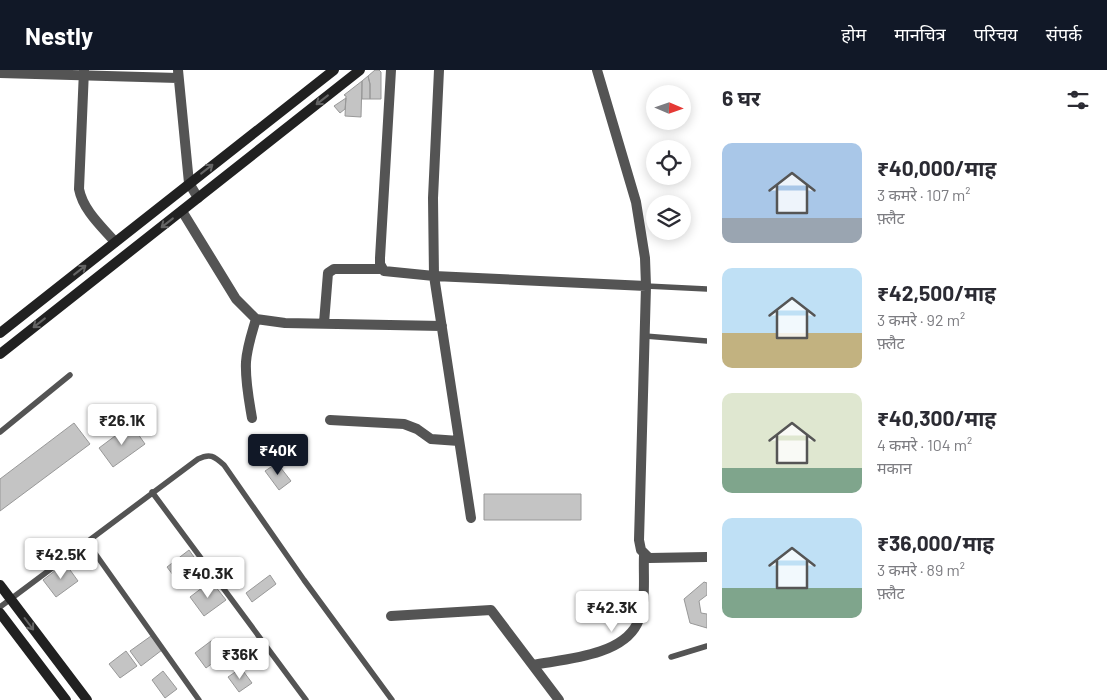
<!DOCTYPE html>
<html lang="hi">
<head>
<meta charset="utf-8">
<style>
  :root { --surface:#fff; --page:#f7f7f7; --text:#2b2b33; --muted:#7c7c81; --accent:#111827 }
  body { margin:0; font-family:Barlow,"Noto Sans Devanagari",sans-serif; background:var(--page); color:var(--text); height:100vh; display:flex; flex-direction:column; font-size:19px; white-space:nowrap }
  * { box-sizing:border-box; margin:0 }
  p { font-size:16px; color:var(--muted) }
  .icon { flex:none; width:28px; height:28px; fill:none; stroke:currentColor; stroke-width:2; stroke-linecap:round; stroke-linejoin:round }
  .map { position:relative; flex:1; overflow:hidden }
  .details { display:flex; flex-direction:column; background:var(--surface); width:400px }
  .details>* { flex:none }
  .needle { width:32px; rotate:92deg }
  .controls { position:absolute; left:646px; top:15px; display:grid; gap:10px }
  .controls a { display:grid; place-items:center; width:45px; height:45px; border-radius:50%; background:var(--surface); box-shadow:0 2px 12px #0003; font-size:25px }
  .price { position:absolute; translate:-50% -42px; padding:0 11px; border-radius:5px; background:#fff; color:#222; font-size:16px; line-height:32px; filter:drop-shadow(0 1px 2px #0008) }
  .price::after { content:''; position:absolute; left:50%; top:30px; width:15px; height:11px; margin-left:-8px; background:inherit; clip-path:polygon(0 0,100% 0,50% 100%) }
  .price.current { background:var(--accent); color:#fff }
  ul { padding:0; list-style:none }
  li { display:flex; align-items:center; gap:15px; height:125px; padding:0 15px }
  li span { display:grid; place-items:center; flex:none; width:140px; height:100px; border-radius:10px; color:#555 }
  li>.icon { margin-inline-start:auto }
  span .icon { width:60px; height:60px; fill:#fffc; stroke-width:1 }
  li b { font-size:21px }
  h2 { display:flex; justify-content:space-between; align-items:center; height:60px; padding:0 15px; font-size:21px }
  header { display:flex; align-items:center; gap:30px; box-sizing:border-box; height:70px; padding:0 25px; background:var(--accent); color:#fff }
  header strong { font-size:24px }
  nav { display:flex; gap:28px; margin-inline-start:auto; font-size:18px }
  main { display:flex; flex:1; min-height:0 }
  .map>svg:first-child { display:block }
  .building { fill:#c4c4c4; stroke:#989898 }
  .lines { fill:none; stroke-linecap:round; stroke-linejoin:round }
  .service { stroke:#545454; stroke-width:5.5 }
  .minor { stroke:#545454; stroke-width:10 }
  .secondary { stroke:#212121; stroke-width:10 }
  .oneway { stroke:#646464 }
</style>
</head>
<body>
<header>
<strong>Nestly</strong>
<nav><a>होम</a><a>मानचित्र</a><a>परिचय</a><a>संपर्क</a></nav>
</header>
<main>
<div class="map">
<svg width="707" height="630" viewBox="0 0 707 630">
  <rect width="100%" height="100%" fill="#fff"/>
  <!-- building -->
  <path class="building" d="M375,0H379L381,2V29H370V14L368,6Z
    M368,6L370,14V29H362V11Z
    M362,11L361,47L345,46L346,26L344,25Z
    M346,28L345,39L340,43L334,36Z
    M74,353L90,374L0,441V409Z
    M131,354L145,374L113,397L99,378Z
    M277,393L291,411L279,420L265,401Z
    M484,424H581V450H484Z
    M189,480L201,497L179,513L167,497Z
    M65,493L78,511L56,527L43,510Z
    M270,505L276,514L252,532L246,523Z
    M211,511L226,530L204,546L190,527Z
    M704,512L707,513V525L699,531L701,543L707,544V558L690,553L684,529Z
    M151,566L162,580L141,596L130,581Z
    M215,568L226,583L206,598L195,583Z
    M126,581L137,596L120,608L109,594Z
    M241,598L252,613L239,622L228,607Z
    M163,601L177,619L165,628L152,610Z"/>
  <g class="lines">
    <!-- service -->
    <path class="service" d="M646,216L707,219
      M645,266L707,271
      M0,362L70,305
      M152,422L306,630
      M87,472L199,630
      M0,537L198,389C210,383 214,386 224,395L304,510L392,630
      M671,587L707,576"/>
    <!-- minor -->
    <path class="minor" d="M84,0L79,119C83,140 101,156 115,172
      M178,0L189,113L198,128
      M391,0L380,188V194L384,201L434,206L646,216
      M439,0L433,128L434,206L471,448
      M597,0L636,132L645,188L646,216L639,470L641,480L649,488L707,487
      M0,3L178,8
      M182,141L236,229L256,249L285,253L442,256
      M324,253L328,203L334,199H382
      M252,348C249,330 245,311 246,292C247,277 252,263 256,249
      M330,350L404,354L417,359L431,369L459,371
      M391,546L491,540L559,630
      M533,595C565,589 621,586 637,554C647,535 643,507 644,485"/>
    <!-- secondary -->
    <path class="secondary" d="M0,263L334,0
      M0,284L360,0
      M0,515L87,630
      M0,543L66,630"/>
  </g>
  <!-- one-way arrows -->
  <defs><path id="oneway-shaft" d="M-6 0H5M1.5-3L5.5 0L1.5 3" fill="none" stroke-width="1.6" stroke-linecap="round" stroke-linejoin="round" transform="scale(1.25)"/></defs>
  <g class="oneway">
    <use href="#oneway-shaft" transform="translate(322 30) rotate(142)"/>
    <use href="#oneway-shaft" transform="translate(207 99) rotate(-38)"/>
    <use href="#oneway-shaft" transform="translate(167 153) rotate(142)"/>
    <use href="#oneway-shaft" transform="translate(80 200) rotate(-38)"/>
    <use href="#oneway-shaft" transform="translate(39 253) rotate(142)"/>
    <use href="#oneway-shaft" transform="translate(29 554) rotate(53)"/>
  </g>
</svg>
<div class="controls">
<a><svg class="needle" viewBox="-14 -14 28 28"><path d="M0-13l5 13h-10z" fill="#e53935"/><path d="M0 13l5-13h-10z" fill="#7c7c81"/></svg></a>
<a><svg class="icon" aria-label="locate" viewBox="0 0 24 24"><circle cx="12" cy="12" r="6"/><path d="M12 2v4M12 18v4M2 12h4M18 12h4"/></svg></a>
<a><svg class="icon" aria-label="layers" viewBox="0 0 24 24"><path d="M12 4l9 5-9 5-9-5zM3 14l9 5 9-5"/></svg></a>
</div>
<b class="price" style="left:122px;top:376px">₹26.1K</b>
<b class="price current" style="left:278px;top:406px">₹40K</b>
<b class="price" style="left:61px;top:510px">₹42.5K</b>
<b class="price" style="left:208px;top:529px">₹40.3K</b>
<b class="price" style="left:612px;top:563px">₹42.3K</b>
<b class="price" style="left:240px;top:610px">₹36K</b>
</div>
<section class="details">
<h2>6 घर<svg class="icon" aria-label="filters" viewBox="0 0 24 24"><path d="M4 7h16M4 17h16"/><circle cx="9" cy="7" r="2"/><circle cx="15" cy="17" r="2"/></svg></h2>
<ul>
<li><span style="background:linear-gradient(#a9c7e8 75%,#9aa5b1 0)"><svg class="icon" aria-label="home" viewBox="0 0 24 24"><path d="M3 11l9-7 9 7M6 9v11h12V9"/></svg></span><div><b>₹40,000/माह</b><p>3 कमरे · 107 m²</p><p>फ़्लैट</p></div></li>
<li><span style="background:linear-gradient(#bfe0f5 65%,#c2b280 0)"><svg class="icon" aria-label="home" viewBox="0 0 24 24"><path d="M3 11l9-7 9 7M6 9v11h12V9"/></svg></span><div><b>₹42,500/माह</b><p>3 कमरे · 92 m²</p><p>फ़्लैट</p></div></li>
<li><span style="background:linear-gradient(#dfe7d0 75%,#7fa58c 0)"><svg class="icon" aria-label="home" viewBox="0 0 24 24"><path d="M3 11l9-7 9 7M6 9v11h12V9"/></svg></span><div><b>₹40,300/माह</b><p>4 कमरे · 104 m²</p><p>मकान</p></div></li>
<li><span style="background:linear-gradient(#bfe0f5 70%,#7fa58c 0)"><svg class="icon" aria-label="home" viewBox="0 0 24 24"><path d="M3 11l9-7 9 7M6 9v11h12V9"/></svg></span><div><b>₹36,000/माह</b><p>3 कमरे · 89 m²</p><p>फ़्लैट</p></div></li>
</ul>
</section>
</main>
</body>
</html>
